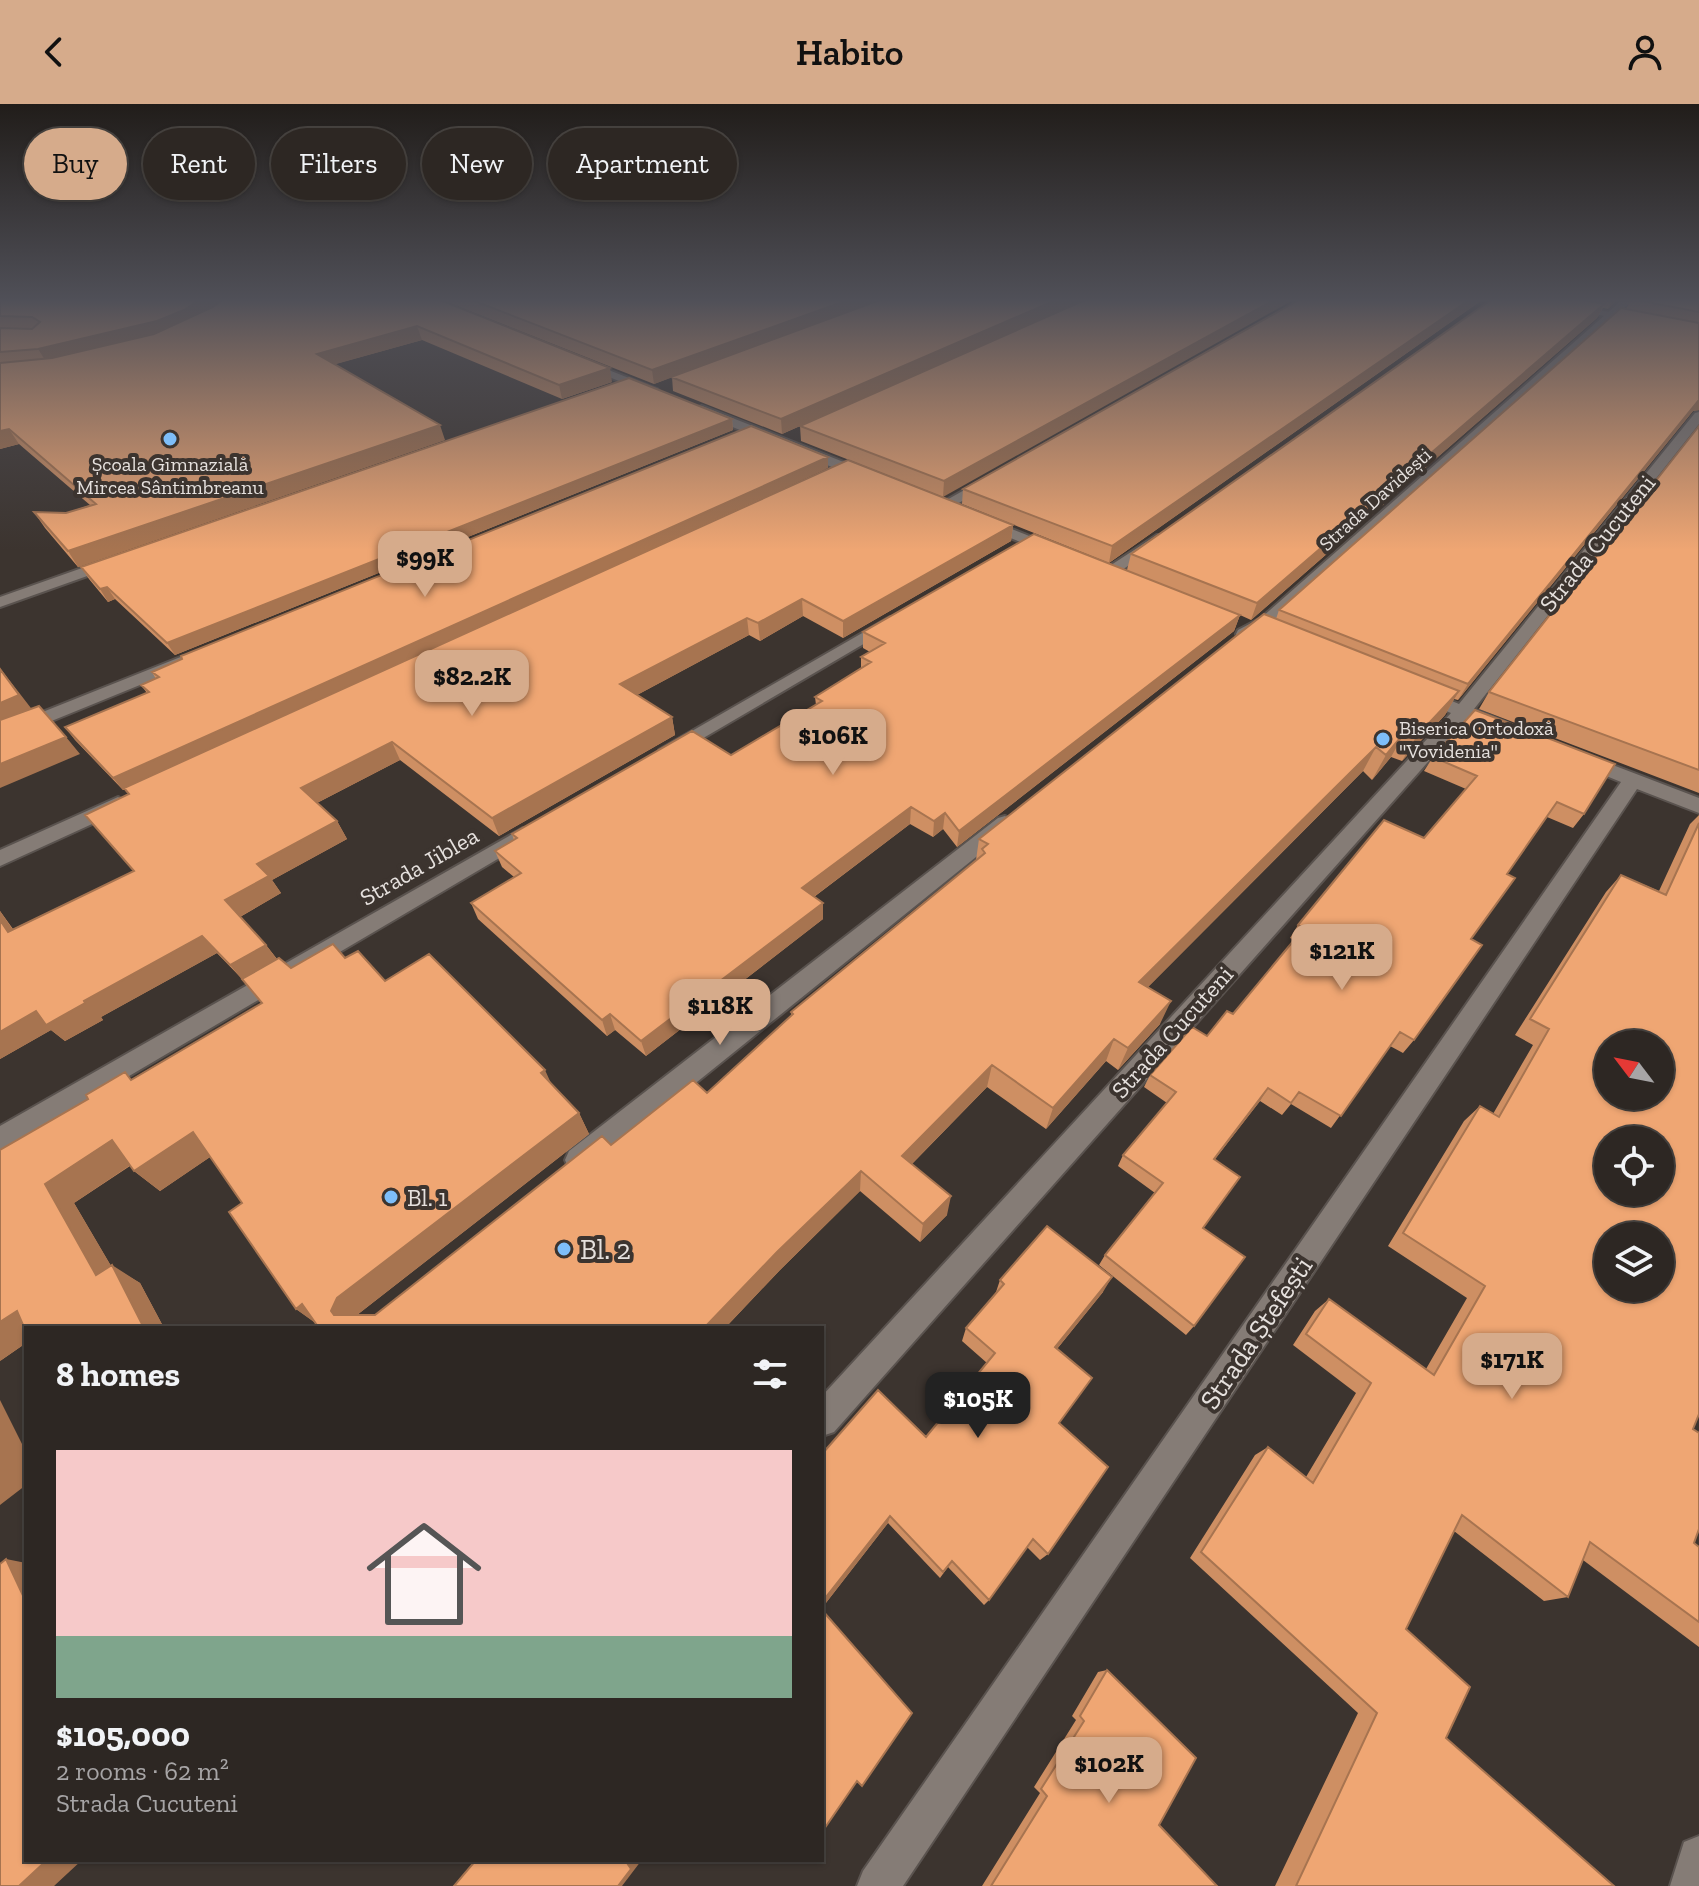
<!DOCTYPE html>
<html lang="en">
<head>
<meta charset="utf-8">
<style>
  :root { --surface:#2d2723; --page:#352f2b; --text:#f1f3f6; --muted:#a7a5a6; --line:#484441; --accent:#d6ab8b }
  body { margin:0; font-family:"Zilla Slab",serif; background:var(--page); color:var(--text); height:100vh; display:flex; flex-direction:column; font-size:30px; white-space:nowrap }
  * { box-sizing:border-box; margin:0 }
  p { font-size:26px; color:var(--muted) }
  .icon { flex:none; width:44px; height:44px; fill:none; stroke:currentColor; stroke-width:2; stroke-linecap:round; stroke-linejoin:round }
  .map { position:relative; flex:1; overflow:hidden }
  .drawer { position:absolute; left:24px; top:1222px; width:800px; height:536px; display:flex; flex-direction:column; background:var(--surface); border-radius:0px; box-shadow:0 2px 6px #0004,0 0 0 2px var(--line) }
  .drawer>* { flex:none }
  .banner { position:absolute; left:24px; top:24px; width:800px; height:72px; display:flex; gap:16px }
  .needle { width:52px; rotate:302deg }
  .tools { position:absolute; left:1594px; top:926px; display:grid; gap:16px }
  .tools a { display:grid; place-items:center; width:80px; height:80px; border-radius:50%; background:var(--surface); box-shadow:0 2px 6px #0004,0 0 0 2px var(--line); font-size:40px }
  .price { position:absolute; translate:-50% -68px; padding:0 18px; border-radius:16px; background:var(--accent); color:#111; font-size:26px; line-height:52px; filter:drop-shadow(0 2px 4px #0008) }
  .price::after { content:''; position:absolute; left:50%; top:48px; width:24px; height:18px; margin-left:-12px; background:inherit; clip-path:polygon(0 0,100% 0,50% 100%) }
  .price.selected { background:#222; color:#fff }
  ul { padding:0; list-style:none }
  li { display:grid; align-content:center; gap:16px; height:424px; padding:0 32px }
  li+li { border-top:2px solid var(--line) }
  li span { display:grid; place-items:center; height:248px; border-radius:0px; color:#555 }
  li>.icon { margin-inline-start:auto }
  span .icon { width:144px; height:144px; fill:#fffc; stroke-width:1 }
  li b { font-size:34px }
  h2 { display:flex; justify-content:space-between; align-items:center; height:96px; padding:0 32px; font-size:34px }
  .pill { padding:0 28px; border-radius:36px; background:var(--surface); box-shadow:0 2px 6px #0004,0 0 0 2px var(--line); font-size:28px; line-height:72px }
  .pill.selected { background:var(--accent); color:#111 }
  header { display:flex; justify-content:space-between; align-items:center; height:104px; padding:0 32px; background:var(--accent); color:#111; font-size:36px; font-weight:600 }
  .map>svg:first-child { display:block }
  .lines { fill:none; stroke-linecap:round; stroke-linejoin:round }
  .street-casing { stroke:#5a534f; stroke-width:4 }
  .secondary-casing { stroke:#5a534f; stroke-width:4 }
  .street { fill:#857c76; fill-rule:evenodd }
  .secondary { fill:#857c76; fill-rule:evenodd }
  .wall { fill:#ce8f63 }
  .shaded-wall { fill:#a77450 }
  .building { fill:#efa673; stroke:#a77450; stroke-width:2; fill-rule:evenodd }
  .poi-dot { fill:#7ebef9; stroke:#3c342f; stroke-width:3 }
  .labels { text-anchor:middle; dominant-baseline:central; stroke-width:8; stroke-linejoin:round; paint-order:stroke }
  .far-poi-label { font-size:20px; fill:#e6e1de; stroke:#3c342f }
  .far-street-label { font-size:20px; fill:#e6e1de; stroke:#3c342f }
  .street-label { font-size:24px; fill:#e6e1de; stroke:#3c342f }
  .poi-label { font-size:24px; fill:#e6e1de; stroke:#3c342f; text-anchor:start }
  .near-poi-label { font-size:28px; fill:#e6e1de; stroke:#3c342f; text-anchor:start }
  .near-street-label { font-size:28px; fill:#e6e1de; stroke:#3c342f }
</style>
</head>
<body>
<header><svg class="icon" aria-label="back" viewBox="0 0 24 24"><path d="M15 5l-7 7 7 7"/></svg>Habito<svg class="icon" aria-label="person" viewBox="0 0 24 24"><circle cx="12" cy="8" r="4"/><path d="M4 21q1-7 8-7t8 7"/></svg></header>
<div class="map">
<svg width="1699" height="1782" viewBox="0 0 1699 1782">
  <rect width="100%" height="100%" fill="#3c342f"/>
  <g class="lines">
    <!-- street casing -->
    <g class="street-casing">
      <path id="street" d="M1622,196H1633L1273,520L1250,534H1238L1236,530L1238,526L1261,514Z
        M583,256L657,285L659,287L649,289L579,261L577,259Z
        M702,302L874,370L876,373L864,376L698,309V303Z
        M1699,308V320L1474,605L1508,619L1510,623L1508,627H1494L1466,615L834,1328L822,1332V1292L1451,609L1414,594L1411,590L1414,586H1426L1459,600L1695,309Z
        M991,371L996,372V378L948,405L936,402Z
        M981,413L1060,444L1062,447L1055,451L1050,450L976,420V414Z
        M1157,431L1162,432V438L1115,471H1105V465Z
        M116,452L124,457L121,460L0,503V493Z
        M890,513L896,515L898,518L896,521L676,650H662L659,646Z
        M183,552L189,553L192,557L189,561L0,638V625Z
        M1584,650L1699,694V709L1637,685L903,1782H857L863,1767L1621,678L1577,660L1574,656L1577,652Z
        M118,693L128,700L125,705L0,762V746Z
        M1005,712L1015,719L1012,724L589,1065L579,1068L569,1065L565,1056L569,1047L998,714Z
        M523,724L530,726L533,731L530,736L0,1048V1022Z
        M1699,1732V1782H1670L1684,1738Z"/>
    </g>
    <!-- secondary casing -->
    <g class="secondary-casing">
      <path id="secondary" d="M1529,196H1549L1699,226V232Z"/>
    </g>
    <!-- street -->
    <use href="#street" class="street"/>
    <!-- secondary -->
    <use href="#secondary" class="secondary"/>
  </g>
  <!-- wall -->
  <path class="wall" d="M0,196H440L612,278L562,295L422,236L335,260L445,336L78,463L45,424L34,408L66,409L90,401L19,340L0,345Z
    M442,196H1084L782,330L673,287L672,273L654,280Z
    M1085,196L943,393L801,337L800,322Z
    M1299,196H1482L1109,459L962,400L963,385Z
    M1491,196H1617L1608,205L1603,204L1597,214L1251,516L1240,511L1234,527L957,743L943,725L933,733L910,720L814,793L823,815L646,952L615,926L607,932L478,815L471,799L514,773L502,763L495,747L514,736L512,730L731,651L816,601L815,593L861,564V553L870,548L863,544V528L1127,466L1131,450Z
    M1631,196H1699V306L1693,307L1458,596L1454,595L1445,611L1402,657L1391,653L1372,676L1363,667L1148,883L1160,920L1118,966L1106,957L1046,1025L987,983L912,1060L947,1111L920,1138L860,1087L780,1166L725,1224H319L316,1219L296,1205L242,1099L210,1053L160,1087L134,1067L130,1062L74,1099L111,1162L140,1179L164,1224H26V1239L0,1257L132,975L262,899L245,878L217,849L101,913L103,916L65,937L51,926L0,955V807L13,825L134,767L129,690L125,686H123L75,636L65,623L147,589L141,581L156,575L152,568L828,364L595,471L1013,421L1011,437L843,534L803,512L760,537L749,531L637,591L672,613L675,631L499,732L400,656L317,699L337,717L347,735L272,776L281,789L240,813L266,841L277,855L291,864L345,854L385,877L552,981L579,1009L589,1030L357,1211H375L611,1041L707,989L791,912V908L976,756L979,735L1276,515L1279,506L1626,205Z
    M732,315L733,326L175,551L115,495L108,498L89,475L81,463Z
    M1699,322V689L1479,605L1489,588Z
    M1475,606L1584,710L1573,724L1547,713L1507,770L1414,936L1403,949L1390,942L1331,1024L1291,1000L1282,1011L1260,997L1214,1056L1203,1124L1194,1222L1186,1231L1099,1161L1105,1151L1155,1089L1118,1062L1123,1051L1167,999L1144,983L1150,971L1207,932L1233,910L1294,836L1290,834L1298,821L1424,734L1466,685L1424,667L1433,653Z
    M1699,711V1310L1693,1325L1694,1439L1699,1443V1543L1583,1456L1568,1493L1544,1497L1454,1427L1406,1525L1446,1634L1614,1782H1275L1358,1609L1190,1454L1255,1351L1268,1343L1306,1373L1356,1289L1293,1241L1315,1207L1329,1195L1426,1265L1467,1194L1388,1142L1464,1017L1480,1002L1493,1010L1533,941L1515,931L1606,788L1621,771L1659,787L1690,720Z
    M1000,1176L1103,1188L1057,1245L1059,1319L1048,1450L1040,1456L1027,1443L989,1496L984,1501L948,1463L940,1474L888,1419L822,1504L926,1333L987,1259L962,1237L966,1224L995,1191Z
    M1107,1566L1159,1721L1217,1782H982L1040,1689L1034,1683L1076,1616L1072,1612L1098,1568Z"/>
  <!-- shaded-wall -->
  <path class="shaded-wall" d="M199,196H224L191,219L47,259L38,245Z
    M848,196H883L654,280L652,266Z
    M1056,196H1084L782,330L781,315Z
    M1274,196H1293L943,393L944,377Z
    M1469,196H1482L1109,459L1112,442Z
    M1612,196H1617L1608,205Z
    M1604,200L1597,214L1251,516L1257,499Z
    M417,222L422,236L322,264L317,250Z
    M610,264L612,278L562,295L559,281Z
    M1699,296V306L1693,307L1458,596L1468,580Z
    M732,315L733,326L175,551L167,539Z
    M440,321L445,336L78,463L68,447Z
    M9,325L19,340L0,345V327Z
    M828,353V364L123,686L113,674Z
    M1013,421L1011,437L843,534V517Z
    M107,483L115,495L108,498L100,485Z
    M802,495L803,512L760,537L758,519Z
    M1240,511L1234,527L957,743L959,727Z
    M747,514L749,531L624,598L620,580Z
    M0,564L34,608L0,622Z
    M1459,587L1445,611L1402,657L1416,633Z
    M672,613L675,631L499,732L492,714Z
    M1405,628L1391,653L1372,676L1386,651Z
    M66,633L80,650L0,684V660Z
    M392,638L400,656L311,702L301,684Z
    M1376,643L1363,667L1130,901L1139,878Z
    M911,703L910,720L803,801L802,784Z
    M945,709L943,725L933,733L934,717Z
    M337,717L347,735L272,776L281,789L238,814L225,796L257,760Z
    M823,799V815L646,952L641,937Z
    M0,807L26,845L8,828L0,816Z
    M202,832L217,849L101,913L103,916L65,937L51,926L0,955V928L36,907L84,897Z
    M266,841L279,858L244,878L230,861Z
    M1171,897L1160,920L1118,966L1128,944Z
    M610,910L615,926L607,932L602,916Z
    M1114,935L1106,957L1046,1025L1053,1004Z
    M992,961L987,983L900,1072L902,1052Z
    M545,966L555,988L541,969Z
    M1268,984L1260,997L1206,1067L1214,1055Z
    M579,1009L589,1030L357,1211H334L331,1207L337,1194Z
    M193,1028L216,1049L160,1087L134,1067Z
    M112,1036L138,1056L74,1099L121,1179L112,1161L140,1179L164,1224H144L96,1171L45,1080Z
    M861,1067L860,1087L780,1166L725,1224H704L777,1148Z
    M951,1092L947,1111L920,1138L923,1120Z
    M1112,1173L1103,1188L1048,1256L1055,1243Z
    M302,1200L318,1221L296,1205Z
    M17,1207L26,1224V1239L0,1257V1218Z
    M0,1296L26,1348V1381L0,1401Z
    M890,1412L888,1419L822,1504V1498Z
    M6,1455L26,1459V1498Z
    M47,1756H82L54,1782H19Z
    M625,1756H640L641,1757L622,1782H618Z"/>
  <!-- building -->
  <path class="building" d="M0,196H199L184,206L157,217L38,245L0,248V224L32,225L40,218L32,213L0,212Z
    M222,196H440L610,264L559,281L417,222L317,250L440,321L68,447L34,408L66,409L96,400L9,325L0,327V259L52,254L154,230L213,203Z
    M472,196H848L652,266Z
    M880,196H1056L781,315L671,273Z
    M1085,196H1274L944,377L800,322Z
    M1299,196H1469L1112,442L963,385Z
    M1491,196H1583L1604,200L1257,499L1131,450Z
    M1637,196H1699V208Z
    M1621,204L1699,219V296L1468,580L1279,506Z
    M629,274L732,315L167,539L107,483L100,485L81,463Z
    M751,322L828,353L113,674L65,623L149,588L141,581L159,573L152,568L182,555L181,552Z
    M1699,322V666L1489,588Z
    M848,356L1013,421L843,517L802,495L758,519L747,514L620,580L672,613L492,714L392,638L301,684L337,717L257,760L269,772L225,796L266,841L230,861L202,832L84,897L85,899L46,921L36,907L0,928V816L8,828L134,767L85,711L129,690L124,684Z
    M1034,430L1240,511L959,727L945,709L934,717L911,703L802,784L823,799L641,937L610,910L602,916L471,799L521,769L495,747L517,734L512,730L692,627L731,651L822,597L815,593L871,558L861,553L885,539L863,528Z
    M1264,510L1459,587L1416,633L1405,628L1386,651L1376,643L1139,878L1171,897L1128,944L1114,935L1053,1004L992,961L902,1052L951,1092L923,1120L861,1067L777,1148L704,1224H319L302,1200L296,1205L229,1108L242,1099L193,1028L134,1067L112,1036L45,1080L96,1171L112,1161L144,1224H26V1228L17,1207L0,1218V1046L88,995L86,991L125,968L131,976L262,899L242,875L279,854L291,864L333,840L345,854L358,847L385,877L429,850L545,966L541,969L579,1009L337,1194L331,1207L334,1211H375L602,1032L611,1041L693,976L707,989L793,910L791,908L985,749L982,745L988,740L979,735Z
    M0,565L19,591L0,599Z
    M39,602L66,633L0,660V616Z
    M1475,606L1615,660L1584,710L1557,698L1507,770L1515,774L1471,835L1482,841L1414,936L1400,928L1341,1012L1299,988L1291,999L1268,984L1214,1055L1240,1073L1203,1124L1245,1153L1194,1222L1105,1151L1163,1079L1123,1051L1176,988L1150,971L1192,923L1207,932L1227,907L1233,910L1304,824L1298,821L1384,716L1424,734L1477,672L1433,653Z
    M1699,719V1310L1693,1325L1699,1329V1425L1694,1439L1699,1443V1518L1590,1438L1568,1493L1462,1411L1406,1525L1470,1583L1446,1634L1614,1782H1296L1377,1609L1201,1448L1268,1343L1313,1379L1371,1279L1306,1230L1329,1195L1434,1271L1485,1182L1403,1129L1480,1002L1499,1013L1549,925L1530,915L1621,771L1666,791ZM1608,940H1660V992H1608ZM1608,1036H1660V1088H1608ZM1608,1132H1660V1184H1608Z
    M1047,1122L1112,1173L1055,1243L1092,1274L1059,1319L1108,1363L1048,1450L1033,1435L989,1496L952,1457L943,1468L890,1412L822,1498V1350L878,1286L926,1333L995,1249L966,1224L1004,1180L1000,1176Z
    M6,1455L26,1498V1756H47L19,1782H0V1460Z
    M822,1506L912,1609L862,1682L857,1677L822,1728Z
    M1107,1566L1196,1654L1159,1721L1217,1782H991L1047,1692L1041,1685L1084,1617L1080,1612Z
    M476,1756H625L631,1765L618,1782H454Z"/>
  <!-- sky -->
  <linearGradient id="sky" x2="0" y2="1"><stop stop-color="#211d1a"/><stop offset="0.44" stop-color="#505058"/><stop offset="1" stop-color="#505058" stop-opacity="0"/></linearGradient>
  <rect width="1699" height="446" fill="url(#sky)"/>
  <!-- markers -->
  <g class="poi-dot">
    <circle cx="170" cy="335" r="8"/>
    <circle cx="1383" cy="635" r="8"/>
    <circle cx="391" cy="1093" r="8"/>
    <circle cx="564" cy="1145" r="8"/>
  </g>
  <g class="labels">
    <!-- far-poi labels -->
    <g class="far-poi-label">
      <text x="170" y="360">Școala Gimnazială<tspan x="170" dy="23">Mircea Sântimbreanu</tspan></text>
      <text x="1399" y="624" text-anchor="start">Biserica Ortodoxă<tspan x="1399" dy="23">"Vovidenia"</tspan></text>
    </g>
    <!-- far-street labels -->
    <g class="far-street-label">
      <text transform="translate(1375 395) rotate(-42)">Strada Davidești</text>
    </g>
    <!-- street labels -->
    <g class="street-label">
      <text transform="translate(1597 439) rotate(-51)">Strada Cucuteni</text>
      <text transform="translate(419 762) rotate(-30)">Strada Jiblea</text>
      <text transform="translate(1172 928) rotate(-48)">Strada Cucuteni</text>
    </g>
    <!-- poi labels -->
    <g class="poi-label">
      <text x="407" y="1093">Bl. 1</text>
    </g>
    <!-- near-poi labels -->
    <g class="near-poi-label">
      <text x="580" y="1145">Bl. 2</text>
    </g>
    <!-- near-street labels -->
    <g class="near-street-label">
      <text transform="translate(1256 1229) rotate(-56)">Strada Ștefești</text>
    </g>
  </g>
</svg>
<div class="tools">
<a><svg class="needle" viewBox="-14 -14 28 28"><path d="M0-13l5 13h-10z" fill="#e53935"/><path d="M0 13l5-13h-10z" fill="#a7a5a6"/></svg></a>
<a><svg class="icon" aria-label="locate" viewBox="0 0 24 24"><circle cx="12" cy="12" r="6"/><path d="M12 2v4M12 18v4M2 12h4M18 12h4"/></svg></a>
<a><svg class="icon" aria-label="layers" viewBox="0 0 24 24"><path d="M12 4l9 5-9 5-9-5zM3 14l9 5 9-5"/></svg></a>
</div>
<b class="price" style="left:425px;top:495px">$99K</b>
<b class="price" style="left:472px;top:614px">$82.2K</b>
<b class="price" style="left:833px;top:673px">$106K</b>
<b class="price" style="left:1342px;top:888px">$121K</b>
<b class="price" style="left:720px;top:943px">$118K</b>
<b class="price" style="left:1512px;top:1297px">$171K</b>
<b class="price selected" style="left:978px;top:1336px">$105K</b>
<b class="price" style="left:1109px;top:1701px">$102K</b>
<div class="banner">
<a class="pill selected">Buy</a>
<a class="pill">Rent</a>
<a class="pill">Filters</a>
<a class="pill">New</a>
<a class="pill">Apartment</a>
</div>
<section class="drawer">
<h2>8 homes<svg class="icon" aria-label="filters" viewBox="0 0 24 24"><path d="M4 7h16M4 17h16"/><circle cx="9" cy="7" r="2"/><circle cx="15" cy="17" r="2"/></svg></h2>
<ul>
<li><span style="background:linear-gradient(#f6c9c9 75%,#7fa58c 0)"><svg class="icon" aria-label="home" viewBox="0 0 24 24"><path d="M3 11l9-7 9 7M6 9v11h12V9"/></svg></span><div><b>$105,000</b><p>2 rooms · 62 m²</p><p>Strada Cucuteni</p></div></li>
</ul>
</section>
</div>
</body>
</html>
